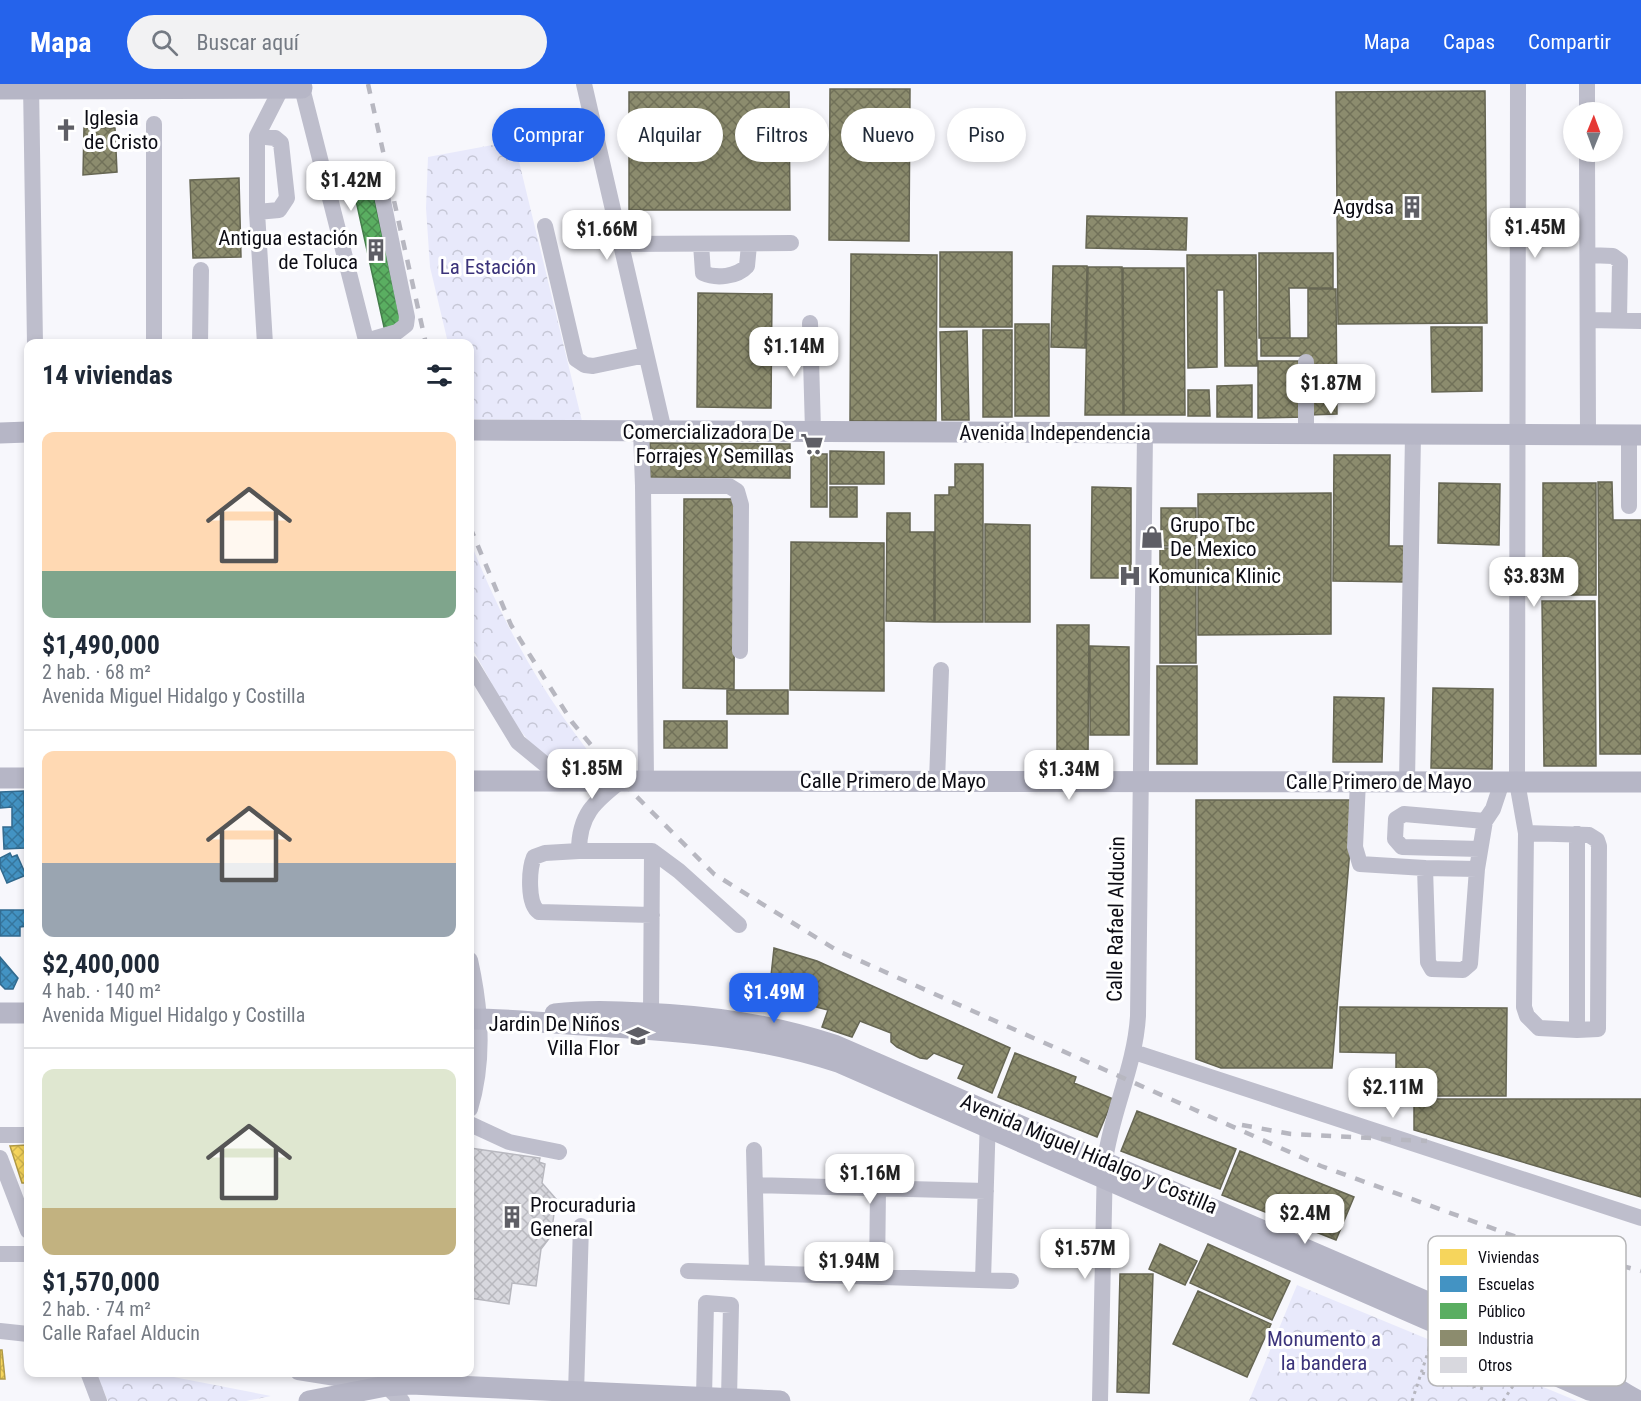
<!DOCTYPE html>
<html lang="es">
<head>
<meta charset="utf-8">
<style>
  :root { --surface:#fff; --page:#f2f2f3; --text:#1f2937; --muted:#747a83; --line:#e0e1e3; --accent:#2563eb }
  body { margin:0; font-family:"Roboto Condensed",sans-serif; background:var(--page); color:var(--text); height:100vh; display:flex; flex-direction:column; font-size:22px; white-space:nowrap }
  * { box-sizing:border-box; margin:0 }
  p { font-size:20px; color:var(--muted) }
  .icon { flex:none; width:33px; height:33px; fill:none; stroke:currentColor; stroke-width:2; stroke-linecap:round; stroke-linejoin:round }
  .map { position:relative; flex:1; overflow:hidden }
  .sheet { position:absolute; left:24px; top:255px; width:450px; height:1038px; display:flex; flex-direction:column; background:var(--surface); border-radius:12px; box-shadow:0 3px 9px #0003 }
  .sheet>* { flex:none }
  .top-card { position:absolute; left:492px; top:24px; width:570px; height:54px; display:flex; gap:12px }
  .needle { width:39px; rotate:1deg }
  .buttons { position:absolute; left:1563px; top:18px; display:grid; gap:12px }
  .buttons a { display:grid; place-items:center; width:60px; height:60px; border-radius:50%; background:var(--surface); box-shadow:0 3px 9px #0003; font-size:30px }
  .price { position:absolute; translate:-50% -51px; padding:0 14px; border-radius:12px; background:#fff; color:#222; font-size:20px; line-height:39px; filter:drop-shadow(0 2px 3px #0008) }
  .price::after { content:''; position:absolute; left:50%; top:36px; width:18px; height:14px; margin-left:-9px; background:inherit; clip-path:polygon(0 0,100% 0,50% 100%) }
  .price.active { background:var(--accent); color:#fff }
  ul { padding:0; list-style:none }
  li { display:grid; align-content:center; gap:12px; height:318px; padding:0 18px }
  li+li { border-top:2px solid var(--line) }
  li span { display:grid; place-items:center; height:186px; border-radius:12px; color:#555 }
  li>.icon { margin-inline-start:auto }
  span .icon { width:108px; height:108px; fill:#fffc; stroke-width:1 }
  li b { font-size:26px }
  h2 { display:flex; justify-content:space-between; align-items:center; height:72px; padding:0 18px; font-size:26px }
  .tag { padding:0 21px; border-radius:27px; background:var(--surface); box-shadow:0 3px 9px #0003; font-size:21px; line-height:54px }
  .tag.active { background:var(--accent); color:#fff }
  header { display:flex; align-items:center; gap:36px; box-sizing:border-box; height:84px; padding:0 30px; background:var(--accent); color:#fff }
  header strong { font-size:28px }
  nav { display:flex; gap:33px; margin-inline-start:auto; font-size:21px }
  .search { width:420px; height:54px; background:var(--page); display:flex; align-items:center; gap:15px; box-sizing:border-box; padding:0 21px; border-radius:33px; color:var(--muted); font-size:22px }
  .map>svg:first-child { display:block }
  .park { fill:url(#park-crowns) }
  .homes { fill:url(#homes-cross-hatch); stroke:#b09946; stroke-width:1.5 }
  .schools { fill:url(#schools-cross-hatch); stroke:#326a8e; stroke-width:1.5 }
  .public { fill:url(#public-cross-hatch); stroke:#437d4a; stroke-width:1.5 }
  .industry { fill:url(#industry-cross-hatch); stroke:#666653; stroke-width:1.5 }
  .building { fill:url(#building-cross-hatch); stroke:#b8b8bf; stroke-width:1.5 }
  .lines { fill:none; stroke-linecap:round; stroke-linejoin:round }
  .path { stroke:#b6b6bf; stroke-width:3; stroke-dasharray:3 4.5; stroke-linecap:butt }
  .minor { stroke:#bebecc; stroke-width:16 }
  .major { stroke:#b6b6c6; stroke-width:21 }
  .rail { stroke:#b7b7c0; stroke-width:4.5; stroke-dasharray:10 10; stroke-linecap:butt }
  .labels { text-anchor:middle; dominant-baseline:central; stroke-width:6; stroke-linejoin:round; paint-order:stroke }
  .poi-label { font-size:21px; fill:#0c0c14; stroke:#fff; text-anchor:start }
  .park-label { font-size:21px; fill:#3b337a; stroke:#fff }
  .street-label { font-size:21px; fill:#0c0c14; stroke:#fff }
  .key { fill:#fff; stroke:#b6b6b8; stroke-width:1.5 }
  .key-label { font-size:16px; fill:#0c0c14 }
</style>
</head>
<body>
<header>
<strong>Mapa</strong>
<div class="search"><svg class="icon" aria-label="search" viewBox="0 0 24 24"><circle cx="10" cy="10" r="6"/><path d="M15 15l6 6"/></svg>Buscar aquí</div>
<nav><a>Mapa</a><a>Capas</a><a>Compartir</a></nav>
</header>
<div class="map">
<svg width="1641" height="1317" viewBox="0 0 1641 1317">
  <defs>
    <pattern id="park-crowns" width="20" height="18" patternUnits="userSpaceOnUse" patternTransform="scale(1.5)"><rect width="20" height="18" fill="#e8e9fb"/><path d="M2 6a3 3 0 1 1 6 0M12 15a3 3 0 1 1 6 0" fill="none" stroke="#c6c7d6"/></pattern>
    <pattern id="homes-cross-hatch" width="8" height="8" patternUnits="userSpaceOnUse" patternTransform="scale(1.5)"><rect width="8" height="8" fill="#f6d55c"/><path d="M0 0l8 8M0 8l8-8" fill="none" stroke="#d2b64f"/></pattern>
    <pattern id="schools-cross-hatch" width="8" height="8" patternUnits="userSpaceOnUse" patternTransform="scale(1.5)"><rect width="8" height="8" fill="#4393c3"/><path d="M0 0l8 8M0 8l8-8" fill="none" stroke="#36769d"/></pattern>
    <pattern id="public-cross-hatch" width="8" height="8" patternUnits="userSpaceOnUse" patternTransform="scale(1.5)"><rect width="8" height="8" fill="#5aae61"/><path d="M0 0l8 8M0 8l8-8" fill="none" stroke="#498c4f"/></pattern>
    <pattern id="industry-cross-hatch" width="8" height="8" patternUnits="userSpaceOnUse" patternTransform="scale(1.5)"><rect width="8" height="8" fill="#8c8c6e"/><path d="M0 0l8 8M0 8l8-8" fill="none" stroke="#717159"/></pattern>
    <pattern id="building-cross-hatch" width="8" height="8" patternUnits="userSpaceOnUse" patternTransform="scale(1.5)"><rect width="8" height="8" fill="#d8d8de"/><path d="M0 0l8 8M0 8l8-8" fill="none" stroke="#b8b8be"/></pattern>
  </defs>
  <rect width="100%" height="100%" fill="#f7f7fc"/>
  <!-- park -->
  <path class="park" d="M514,57L582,337L470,335V260L448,259L430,183L426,124L428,73Z
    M470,457C504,543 545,615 604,687C593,687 577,689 567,685C521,668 498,607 474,568L470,558Z
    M1297,1201L1577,1317H1249Z
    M96,1289H153L271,1312L246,1317H108Z"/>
  <!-- homes -->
  <path class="homes" d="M28,1061V1099H22L10,1062Z
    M0,1266H2L5,1295H0Z"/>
  <!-- schools -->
  <path class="schools" d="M24,707L25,764L4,765L3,743H12V723L0,724V708Z
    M10,769L12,773L17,771L26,791L7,799L0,783V774Z
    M0,826H26L27,842L20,843V852H0Z
    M0,873L18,894L13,905H5L0,900Z"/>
  <!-- public -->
  <path class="public" d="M367,81L403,248L386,252L349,85Z"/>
  <!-- industry -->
  <path class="industry" d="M830,5H910L909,157L829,156Z
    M1485,7L1487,239L1338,240L1336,8Z
    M629,8H789L790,126H629Z
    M84,43L115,44L117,88L83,91Z
    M239,94L241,173L193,174L190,96Z
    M1087,132L1187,134L1186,166L1086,164Z
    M940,168H1012V243H940Z
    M1259,169H1333V204H1289L1290,254H1259Z
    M851,170L937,171L936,337H850Z
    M1187,171H1256L1257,282H1225L1224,206H1217V283L1188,284Z
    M1053,182H1087L1085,264L1051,263Z
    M1088,183H1122L1123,331H1085Z
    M1123,184H1184L1185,331H1124Z
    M1308,205H1336L1337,330L1309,331L1308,272H1261V254H1308Z
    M698,209L772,210L771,324L697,323Z
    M1015,240H1049V332H1015Z
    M1431,243H1482V307L1432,308Z
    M983,246H1012V333H983Z
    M967,247L969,336H942L940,248Z
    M1258,277H1305V333L1258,334Z
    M1252,301V333H1217V302Z
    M1188,306H1209L1210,332H1188Z
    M650,359L790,360V394L650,393Z
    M830,367L884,368V400H830Z
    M811,370H827V423H811Z
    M1334,371H1390L1389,462H1407L1406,498L1333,497Z
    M955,380H983V538H935V411H949V403H955Z
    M1598,398H1612L1613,436H1641V670H1600Z
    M1439,399L1500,400L1499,461L1438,459Z
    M1543,399H1596V511H1543Z
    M830,403H857V433H830Z
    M1092,403L1131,404V494H1091Z
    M1331,409V550L1198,551V410Z
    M684,415H735L734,605L683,604Z
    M1161,424H1196V462H1161Z
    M887,429H910V448H934V538L886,537Z
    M985,440L1030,441V538H985Z
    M791,458L884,459V607L790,606Z
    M1160,464H1196V579H1160Z
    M1542,517H1595L1596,682H1544Z
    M1057,541H1089L1088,672H1057Z
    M1090,562L1129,563V651H1090Z
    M1157,582H1197V680H1157Z
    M1433,604L1493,605L1492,685L1431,684Z
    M727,606H788V630H727Z
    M1334,613L1384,614L1382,678H1333Z
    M664,637H727V664H664Z
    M1196,716H1354L1332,984H1221L1196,975Z
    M774,864L817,877L1010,964L992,1009L958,994L964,981L934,969L927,975L920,974L897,963L891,958V949L860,937L852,953L822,943L828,926L769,911Z
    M1340,923L1507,924L1506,1012H1396V969L1340,968Z
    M1015,969L1076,993L1074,999L1113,1015L1097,1053L998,1013Z
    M1414,1015H1641V1113L1414,1046Z
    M1137,1027L1236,1065L1220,1105L1121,1067Z
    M1240,1067L1354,1113L1336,1156L1222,1111Z
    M1160,1160L1197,1177L1185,1201L1149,1185Z
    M1208,1160L1290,1197L1272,1236L1190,1199Z
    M1120,1190H1153L1149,1309L1117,1308Z
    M1198,1207L1271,1240L1247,1293L1173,1260Z"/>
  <!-- building -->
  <path class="building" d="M470,1064L540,1074L539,1078L545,1080L542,1099L556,1115L551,1152L541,1165L536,1202L512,1199L509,1220L470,1214Z"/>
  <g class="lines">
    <!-- path -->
    <path class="path" d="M1422,1289L1484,1305
      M1412,1317L1432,1256
      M1503,1317L1519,1293"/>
    <!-- minor -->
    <path class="minor" d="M31,0L35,260
      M301,0L367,260
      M584,0L664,347
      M1518,0L1517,698L1526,749L1524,923L1527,932L1539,944L1577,946V750
      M1587,0V28
      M154,40V260
      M257,52L275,54L281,59L287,114L279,126L257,128
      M1587,68L1588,351
      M545,142L576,275L585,281L593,282L646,271
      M621,160L791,159
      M701,160L703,189C716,195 737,193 747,182L749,161
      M1588,171L1613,172L1620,177L1619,237
      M1588,236L1641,237
      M810,239L813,347
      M366,257L397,248L406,241L407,233L382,112
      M200,260L201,186
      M265,260L257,128V52L281,5
      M641,346L643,402
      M1306,350V278
      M1629,422V351
      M470,579L518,658L563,695
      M646,696L643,402H729L737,407L741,421L740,567
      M937,697L941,586
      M1358,697L1355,763L1360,780L1425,784
      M1407,698L1413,351
      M1526,749L1589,751L1597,756L1599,762L1598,945L1577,946
      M1480,765L1402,763L1395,755L1396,735L1404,730L1485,737
      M579,767C579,731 594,718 621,697
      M1477,785L1425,784L1428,878L1432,885L1463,886L1470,880L1477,785L1485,737L1493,725L1502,698
      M652,831L539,828C527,820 529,785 534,773L545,769L579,767H652L679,787L739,841
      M470,876C481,925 485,976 470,1025
      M651,929L652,767
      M1134,968L1641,1134
      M470,1040L509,1058L559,1068
      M0,1051H28
      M754,1066L757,1189
      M0,1074L28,1147
      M755,1101L986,1107
      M0,1170H28
      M688,1187L1011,1197
      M877,1193L878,1104
      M983,1196L988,1032
      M0,1247L28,1250
      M88,1288L99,1317
      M298,1288L386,1302L402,1317
      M576,1309L581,1142
      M704,1314L706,1219L731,1221L729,1315
      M1100,1317L1105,1076C1112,1027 1135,982 1138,932L1145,349"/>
    <!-- major -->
    <path class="major" d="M0,5L302,4
      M470,346L1641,351
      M0,349L28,348
      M0,694H28
      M470,697L1641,698
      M0,929H28
      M555,930C585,926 614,927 643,929C709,932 770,940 834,961L1589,1288C1608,1296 1620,1309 1639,1317
      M470,935C513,935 555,940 598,942C684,948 754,951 838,978L1589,1306L1608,1310L1618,1309
      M309,1317L386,1302L411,1300L780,1317"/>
    <!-- rail -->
    <path class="rail" d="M368,0L426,260
      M470,443L511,541L572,638L621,697L714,790L838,867L1321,1082L1522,1155L1641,1187
      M1242,1041L1291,1050L1427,1057"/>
  </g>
  <!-- icons -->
  <defs>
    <g id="church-bare" transform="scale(1.8)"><path d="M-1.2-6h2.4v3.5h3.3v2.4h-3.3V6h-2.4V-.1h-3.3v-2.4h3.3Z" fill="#5e5e65" stroke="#fff" stroke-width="2.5" paint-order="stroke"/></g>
    <g id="building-bare" transform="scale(1.8)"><path d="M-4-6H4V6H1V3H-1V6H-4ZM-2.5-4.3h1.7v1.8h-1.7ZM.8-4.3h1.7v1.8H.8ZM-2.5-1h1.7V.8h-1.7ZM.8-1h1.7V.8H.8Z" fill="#5e5e65" stroke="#fff" stroke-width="2.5" paint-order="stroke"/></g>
    <g id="supermarket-bare" transform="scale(1.8)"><path d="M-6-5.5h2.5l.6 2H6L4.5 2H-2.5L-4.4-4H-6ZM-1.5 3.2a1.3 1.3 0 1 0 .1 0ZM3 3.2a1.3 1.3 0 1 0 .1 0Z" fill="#5e5e65" stroke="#fff" stroke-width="2.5" paint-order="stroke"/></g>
    <g id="shop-bare" transform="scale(1.8)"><path d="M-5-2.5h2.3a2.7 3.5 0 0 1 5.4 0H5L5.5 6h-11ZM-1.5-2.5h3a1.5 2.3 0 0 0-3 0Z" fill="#5e5e65" stroke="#fff" stroke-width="2.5" paint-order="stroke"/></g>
    <g id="hospital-bare" transform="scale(1.8)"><path d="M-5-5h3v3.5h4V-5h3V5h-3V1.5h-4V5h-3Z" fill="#5e5e65" stroke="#fff" stroke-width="2.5" paint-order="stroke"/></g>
    <g id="school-bare" transform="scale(1.8)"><path d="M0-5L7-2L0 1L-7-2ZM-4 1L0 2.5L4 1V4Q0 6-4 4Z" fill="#5e5e65" stroke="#fff" stroke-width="2.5" paint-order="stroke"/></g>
  </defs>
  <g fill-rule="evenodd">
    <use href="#church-bare" x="66" y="46"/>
    <use href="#building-bare" x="1412" y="123"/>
    <use href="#building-bare" x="376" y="166"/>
    <use href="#supermarket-bare" x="812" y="360"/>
    <use href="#shop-bare" x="1152" y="453"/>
    <use href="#hospital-bare" x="1130" y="492"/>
    <use href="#school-bare" x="638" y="952"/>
    <use href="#building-bare" x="512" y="1133"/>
  </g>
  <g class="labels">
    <!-- poi labels -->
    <g class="poi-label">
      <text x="84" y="34">Iglesia<tspan x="84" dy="24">de Cristo</tspan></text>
      <text x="1394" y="123" text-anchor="end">Agydsa</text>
      <text x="358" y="154" text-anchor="end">Antigua estación<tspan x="358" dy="24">de Toluca</tspan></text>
      <text x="794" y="348" text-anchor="end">Comercializadora De<tspan x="794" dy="24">Forrajes Y Semillas</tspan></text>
      <text x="1170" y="441">Grupo Tbc<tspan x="1170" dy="24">De Mexico</tspan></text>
      <text x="1148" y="492">Komunica Klinic</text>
      <text x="620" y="940" text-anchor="end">Jardin De Niños<tspan x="620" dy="24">Villa Flor</tspan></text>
      <text x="530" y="1121">Procuraduria<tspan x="530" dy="24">General</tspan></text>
    </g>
    <!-- park labels -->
    <g class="park-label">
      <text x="488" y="183">La Estación</text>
      <text x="1324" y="1255">Monumento a<tspan x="1324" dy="24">la bandera</tspan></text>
    </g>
    <!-- street labels -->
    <g class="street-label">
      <text x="1055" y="349">Avenida Independencia</text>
      <text x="893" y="697">Calle Primero de Mayo</text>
      <text x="1379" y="698">Calle Primero de Mayo</text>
      <text transform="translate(1116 835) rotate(-89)">Calle Rafael Alducin</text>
      <text transform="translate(1089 1070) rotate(23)">Avenida Miguel Hidalgo y Costilla</text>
    </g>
  </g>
  <!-- legend -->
  <rect x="1428" y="1152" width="198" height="150" rx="9" class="key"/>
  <rect x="1440" y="1165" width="27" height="16" fill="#f6d55c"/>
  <rect x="1440" y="1192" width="27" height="16" fill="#4393c3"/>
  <rect x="1440" y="1219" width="27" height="16" fill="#5aae61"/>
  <rect x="1440" y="1246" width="27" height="16" fill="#8c8c6e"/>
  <rect x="1440" y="1273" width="27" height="16" fill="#d8d8de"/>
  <g class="key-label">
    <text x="1478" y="1179">Viviendas</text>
    <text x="1478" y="1206">Escuelas</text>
    <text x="1478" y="1233">Público</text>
    <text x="1478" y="1260">Industria</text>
    <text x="1478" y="1287">Otros</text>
  </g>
</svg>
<div class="buttons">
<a><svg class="needle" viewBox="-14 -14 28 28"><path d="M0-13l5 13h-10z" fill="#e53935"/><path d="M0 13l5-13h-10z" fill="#747a83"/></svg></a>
</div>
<b class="price" style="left:351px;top:128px">$1.42M</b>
<b class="price" style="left:1535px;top:175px">$1.45M</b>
<b class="price" style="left:607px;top:177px">$1.66M</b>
<b class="price" style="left:794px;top:294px">$1.14M</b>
<b class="price" style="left:1331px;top:331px">$1.87M</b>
<b class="price" style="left:1534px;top:524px">$3.83M</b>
<b class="price" style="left:592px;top:716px">$1.85M</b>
<b class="price" style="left:1069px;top:717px">$1.34M</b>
<b class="price active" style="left:774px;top:940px">$1.49M</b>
<b class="price" style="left:1393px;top:1035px">$2.11M</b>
<b class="price" style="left:870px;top:1121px">$1.16M</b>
<b class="price" style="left:1305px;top:1161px">$2.4M</b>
<b class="price" style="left:1085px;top:1196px">$1.57M</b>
<b class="price" style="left:849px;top:1209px">$1.94M</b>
<div class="top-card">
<a class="tag active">Comprar</a>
<a class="tag">Alquilar</a>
<a class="tag">Filtros</a>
<a class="tag">Nuevo</a>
<a class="tag">Piso</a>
</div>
<section class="sheet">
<h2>14 viviendas<svg class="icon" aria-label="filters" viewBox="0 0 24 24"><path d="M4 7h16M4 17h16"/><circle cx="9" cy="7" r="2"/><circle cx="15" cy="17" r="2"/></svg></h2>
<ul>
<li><span style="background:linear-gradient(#ffd9b3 75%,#7fa58c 0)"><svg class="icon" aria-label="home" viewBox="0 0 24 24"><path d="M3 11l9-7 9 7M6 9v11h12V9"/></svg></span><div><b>$1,490,000</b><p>2 hab. · 68 m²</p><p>Avenida Miguel Hidalgo y Costilla</p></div></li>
<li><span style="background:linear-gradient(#ffd9b3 60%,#9aa5b1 0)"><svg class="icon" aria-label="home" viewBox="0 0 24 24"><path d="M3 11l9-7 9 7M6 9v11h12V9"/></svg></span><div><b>$2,400,000</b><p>4 hab. · 140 m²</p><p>Avenida Miguel Hidalgo y Costilla</p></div></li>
<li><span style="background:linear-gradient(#dfe7d0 75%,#c2b280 0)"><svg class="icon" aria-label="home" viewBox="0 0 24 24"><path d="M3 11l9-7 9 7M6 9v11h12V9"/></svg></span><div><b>$1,570,000</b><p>2 hab. · 74 m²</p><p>Calle Rafael Alducin</p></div></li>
</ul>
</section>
</div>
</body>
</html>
